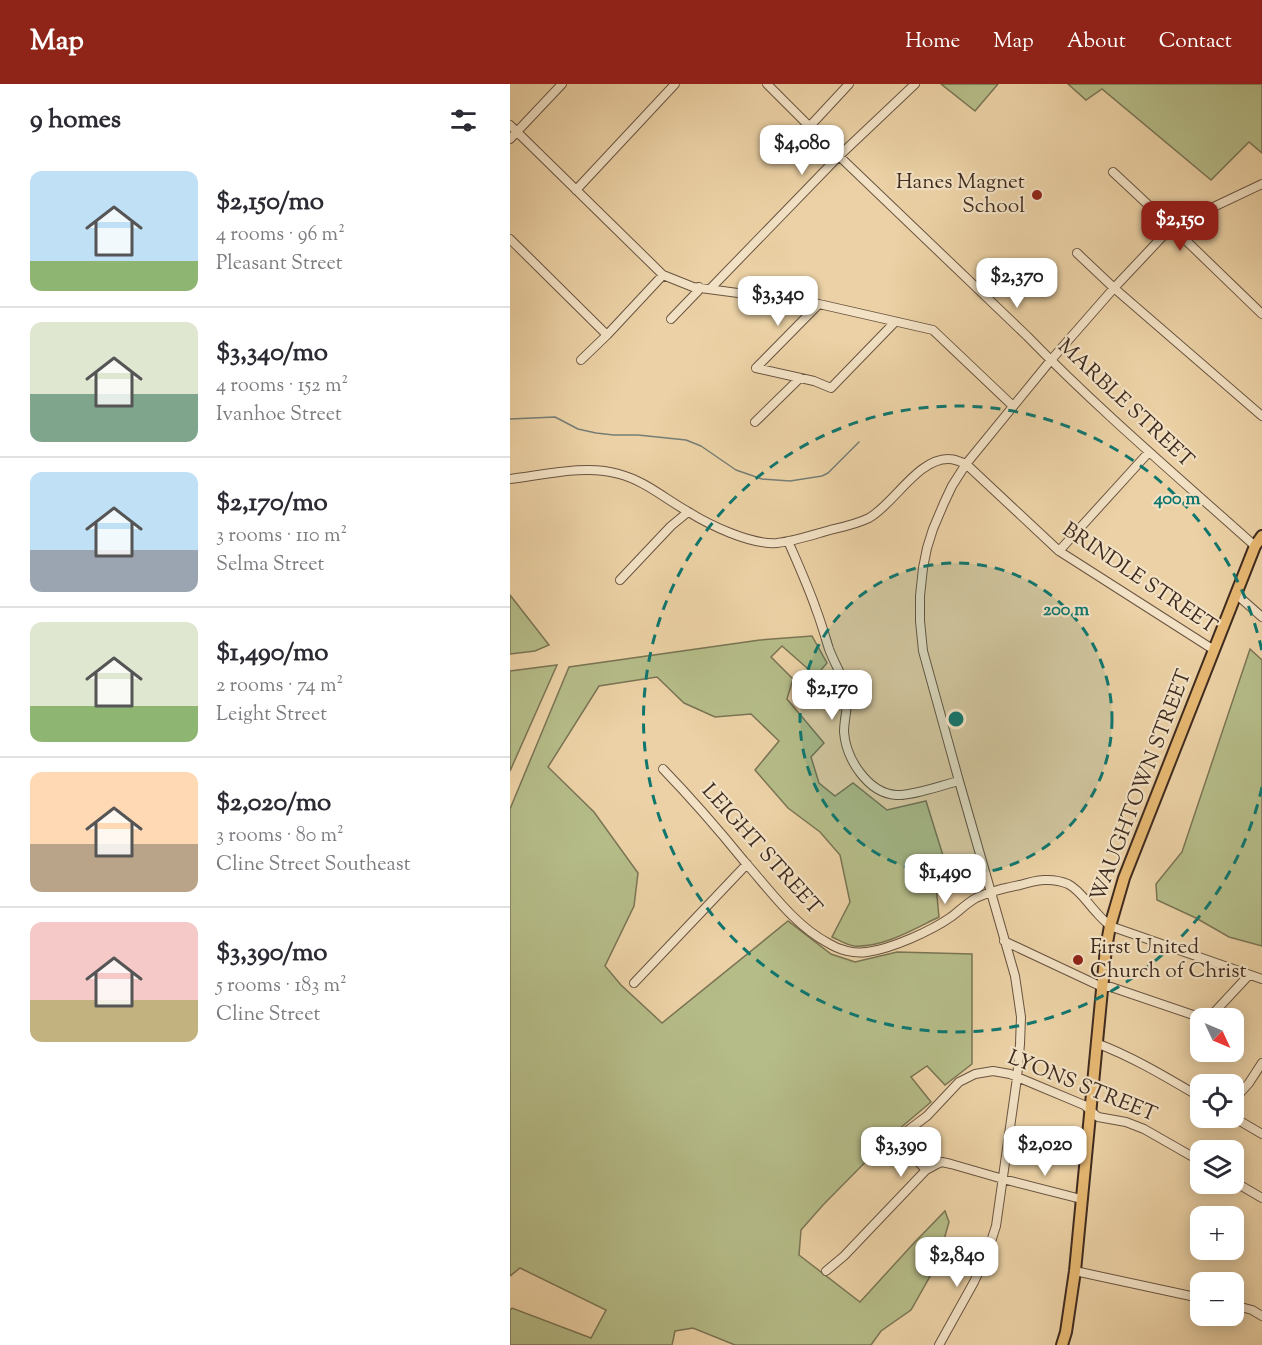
<!DOCTYPE html>
<html lang="en">
<head>
<meta charset="utf-8">
<style>
  :root { --surface:#fff; --page:#f7f7f7; --text:#2b2b33; --muted:#7c7c81; --line:#e1e1e2; --accent:#8f2418 }
  body { margin:0; font-family:"Sorts Mill Goudy",serif; background:var(--page); color:var(--text); height:100vh; display:flex; flex-direction:column; font-size:22px; white-space:nowrap }
  * { box-sizing:border-box; margin:0 }
  p { font-size:20px; color:var(--muted) }
  .icon { flex:none; width:33px; height:33px; fill:none; stroke:currentColor; stroke-width:2; stroke-linecap:round; stroke-linejoin:round }
  .map { position:relative; flex:1; overflow:hidden }
  .drawer { display:flex; flex-direction:column; background:var(--surface); width:510px }
  .drawer>* { flex:none }
  .needle { width:39px; rotate:134deg }
  .controls { position:absolute; left:680px; top:924px; display:grid; gap:12px }
  .controls a { display:grid; place-items:center; width:54px; height:54px; border-radius:12px; background:var(--surface); box-shadow:0 3px 15px #0003; font-size:30px }
  .price { position:absolute; translate:-50% -51px; padding:0 14px; border-radius:12px; background:#fff; color:#222; font-size:20px; line-height:39px; filter:drop-shadow(0 2px 3px #0008) }
  .price::after { content:''; position:absolute; left:50%; top:36px; width:18px; height:14px; margin-left:-9px; background:inherit; clip-path:polygon(0 0,100% 0,50% 100%) }
  .price.current { background:var(--accent); color:#fff }
  ul { padding:0; list-style:none }
  li { display:flex; align-items:center; gap:18px; height:150px; padding:0 30px }
  li+li { border-top:2px solid var(--line) }
  li span { display:grid; place-items:center; flex:none; width:168px; height:120px; border-radius:12px; color:#555 }
  li>.icon { margin-inline-start:auto }
  span .icon { width:72px; height:72px; fill:#fffc; stroke-width:1 }
  li b { font-size:26px }
  h2 { display:flex; justify-content:space-between; align-items:center; height:72px; padding:0 30px; font-size:26px }
  header { display:flex; align-items:center; gap:36px; box-sizing:border-box; height:84px; padding:0 30px; background:var(--accent); color:#fff }
  header strong { font-size:28px }
  nav { display:flex; gap:33px; margin-inline-start:auto; font-size:21px }
  main { display:flex; flex:1; min-height:0 }
  .map>svg:first-child { display:block }
  .green { fill:#b5bc88; stroke:#7a7454; stroke-width:1.5 }
  .lines { fill:none; stroke-linecap:round; stroke-linejoin:round }
  .stream { stroke:#767e76; stroke-width:1.5 }
  .minor-casing { stroke:#6a5441; stroke-width:10 }
  .major-casing { stroke:#3f2b20; stroke-width:14 }
  .minor { stroke:#f2e1c4; stroke-width:8 }
  .major { stroke:#e6b872; stroke-width:10 }
  .ring { fill:none; stroke:#0f766e; stroke-width:3; stroke-dasharray:10 8 }
  .poi-dot { fill:#8f2418; stroke:#f2e1c4; stroke-width:2 }
  .labels { text-anchor:middle; dominant-baseline:central; stroke-width:4.5; stroke-linejoin:round; paint-order:stroke }
  .poi-label { font-size:21px; fill:#3f2b20; stroke:#f2e1c4; text-anchor:end }
  .street-label { font-size:21px; fill:#3f2b20; stroke:#f2e1c4 }
  .centre { fill:#0f766e; stroke:#f2e1c4; stroke-width:3 }
  .ring-label { font-size:18px; text-anchor:middle; font-weight:bold; fill:#0f766e; stroke:#f2e1c4; stroke-width:4.5; stroke-linejoin:round; paint-order:stroke }
</style>
</head>
<body>
<header>
<strong>Map</strong>
<nav><a>Home</a><a>Map</a><a>About</a><a>Contact</a></nav>
</header>
<main>
<section class="drawer">
<h2>9 homes<svg class="icon" aria-label="filters" viewBox="0 0 24 24"><path d="M4 7h16M4 17h16"/><circle cx="9" cy="7" r="2"/><circle cx="15" cy="17" r="2"/></svg></h2>
<ul>
<li><span style="background:linear-gradient(#bfe0f5 75%,#8fb573 0)"><svg class="icon" aria-label="home" viewBox="0 0 24 24"><path d="M3 11l9-7 9 7M6 9v11h12V9"/></svg></span><div><b>$2,150/mo</b><p>4 rooms · 96 m²</p><p>Pleasant Street</p></div></li>
<li><span style="background:linear-gradient(#dfe7d0 60%,#7fa58c 0)"><svg class="icon" aria-label="home" viewBox="0 0 24 24"><path d="M3 11l9-7 9 7M6 9v11h12V9"/></svg></span><div><b>$3,340/mo</b><p>4 rooms · 152 m²</p><p>Ivanhoe Street</p></div></li>
<li><span style="background:linear-gradient(#bfe0f5 65%,#9aa5b1 0)"><svg class="icon" aria-label="home" viewBox="0 0 24 24"><path d="M3 11l9-7 9 7M6 9v11h12V9"/></svg></span><div><b>$2,170/mo</b><p>3 rooms · 110 m²</p><p>Selma Street</p></div></li>
<li><span style="background:linear-gradient(#dfe7d0 70%,#8fb573 0)"><svg class="icon" aria-label="home" viewBox="0 0 24 24"><path d="M3 11l9-7 9 7M6 9v11h12V9"/></svg></span><div><b>$1,490/mo</b><p>2 rooms · 74 m²</p><p>Leight Street</p></div></li>
<li><span style="background:linear-gradient(#ffd9b3 60%,#b9a48a 0)"><svg class="icon" aria-label="home" viewBox="0 0 24 24"><path d="M3 11l9-7 9 7M6 9v11h12V9"/></svg></span><div><b>$2,020/mo</b><p>3 rooms · 80 m²</p><p>Cline Street Southeast</p></div></li>
<li><span style="background:linear-gradient(#f6c9c9 65%,#c2b280 0)"><svg class="icon" aria-label="home" viewBox="0 0 24 24"><path d="M3 11l9-7 9 7M6 9v11h12V9"/></svg></span><div><b>$3,390/mo</b><p>5 rooms · 183 m²</p><p>Cline Street</p></div></li>
</ul>
</section>
<div class="map">
<svg width="752" height="1261" viewBox="0 0 752 1261">
  <rect width="100%" height="100%" fill="#ebd1a5"/>
  <filter id="stains"><feTurbulence type="fractalNoise" baseFrequency=".00333" numOctaves="4"/><feColorMatrix values="0 0 0 0 .2 0 0 0 0 .09 0 0 0 0 .02 0 0 0 .5 -.17"/></filter>
  <radialGradient id="worn" r=".72"><stop offset=".6" stop-color="#630" stop-opacity="0"/><stop offset="1" stop-color="#630" stop-opacity=".3"/></radialGradient>
  <!-- green -->
  <path class="green" d="M431,0H488L465,27Z
    M558,0H752V69L739,58L701,96L592,5L576,16Z
    M0,511L39,561L25,567L0,570Z
    M302,552L317,579L306,592L272,562L261,573L283,595L277,615L314,659L301,673L309,699L325,712L343,699L377,726L416,717L440,794L426,802L429,833C404,845 373,864 344,862C337,861 329,856 322,853L340,818L330,771L310,748L278,724L245,686L269,657L241,630L205,633L174,619L147,593L89,602L38,683L84,728L128,789L124,822L95,882L111,901L152,939L278,837L321,870L345,878L387,868L462,870V980L435,1001L417,982L401,993L421,1018L382,1051L313,1121L291,1146L289,1171L350,1218L403,1160L435,1127L439,1138L427,1180L401,1226L371,1247L361,1261H225L183,1244L165,1247L162,1261H0V1226L2,1224L81,1254L96,1226L10,1184L0,1192V725L59,583L250,556Z
    M740,565L752,576V862L719,853L686,834L647,816L646,800L672,768Z
    M47,581L0,687V587Z"/>
  <g class="lines">
    <!-- stream -->
    <path class="stream" d="M0,335L45,333L68,345L86,349L104,351H128L176,356L191,362L226,386L252,395L280,397L312,392L318,389L349,358"/>
    <!-- minor casing -->
    <g class="minor-casing">
      <path id="minor" d="M257,0L329,72L517,252C589,326 668,393 745,462
        M0,41L153,191L183,203L309,220L423,246L503,322
        M300,42L339,0
        M0,55L52,0
        M603,88L663,144L752,230
        M66,106L165,0
        M0,155L97,251
        M567,169L604,204L752,332
        M200,205L329,72L405,0
        M161,235L188,207L189,203
        M71,276L97,251L153,191
        M246,284L304,297L321,304L385,238
        M246,284L309,220
        M245,338L290,294
        M0,395C34,391 76,380 109,390C135,397 154,414 177,427C199,441 241,461 267,459C285,457 302,451 320,446C333,443 347,440 359,434C384,420 408,374 439,375C445,375 451,378 456,380L549,467L704,566
        M278,457C288,480 298,502 306,525C311,538 315,552 319,565C324,578 331,590 336,603C340,617 334,633 334,648C336,675 358,709 386,711C403,712 432,701 449,697
        M549,467L639,368
        M110,496L161,442L178,428
        M726,510L752,533
        M153,685C181,714 208,745 234,777C259,805 284,841 318,859C329,866 344,870 357,868C381,865 421,847 441,833C449,827 457,819 466,814C480,807 495,804 510,801C526,796 542,793 558,800C570,806 578,820 587,829C591,834 596,838 600,842L752,895
        M494,857L592,903H601L692,934
        M124,899L237,780
        M699,934L739,891
        M586,959C623,973 656,993 690,1013
        M723,1017L739,999L752,979
        M723,1033L752,1050
        M416,1086L393,1061V1054L397,1047L417,1032L449,998L465,990L483,987L500,990L574,1021L588,1033L616,1038L634,1045L690,1077
        M723,1097L752,1114
        M316,1187L334,1172L416,1086L427,1080L432,1078L441,1080L493,1095L571,1115
        M565,1187L690,1214
        M723,1221L742,1226L752,1232
        M429,1261L464,1198L477,1170L486,1142L507,994L510,960L511,933L505,892L449,697L413,567L410,537V512L413,484L417,464L423,445L434,419L442,402L456,380L541,276L604,204L653,152L663,144L678,135L752,100"/>
    </g>
    <!-- major casing -->
    <g class="major-casing">
      <path id="major" d="M552,1261L556,1248L565,1187L596,864L600,842L614,794L745,462L752,452"/>
    </g>
    <!-- minor -->
    <use href="#minor" class="minor"/>
    <!-- major -->
    <use href="#major" class="major"/>
  </g>
  <!-- distance rings -->
  <circle cx="446" cy="635" r="156" fill="#0f766e" fill-opacity=".12"/>
  <g class="ring">
    <circle cx="446" cy="635" r="156"/>
    <path d="M752 703A313 313 0 1 1 752 567"/>
  </g>
  <!-- markers -->
  <g class="poi-dot">
    <circle cx="527" cy="111" r="6"/>
    <circle cx="568" cy="876" r="6"/>
  </g>
  <g class="labels">
    <!-- poi labels -->
    <g class="poi-label">
      <text x="515" y="99">Hanes Magnet<tspan x="515" dy="24">School</tspan></text>
      <text x="580" y="864" text-anchor="start">First United<tspan x="580" dy="24">Church of Christ</tspan></text>
    </g>
    <!-- street labels -->
    <g class="street-label">
      <text transform="translate(615 320) rotate(43)">MARBLE STREET</text>
      <text transform="translate(629 495) rotate(34)">BRINDLE STREET</text>
      <text transform="translate(632 702) rotate(-69)">WAUGHTOWN STREET</text>
      <text transform="translate(251 766) rotate(48)">LEIGHT STREET</text>
      <text transform="translate(572 1003) rotate(22)">LYONS STREET</text>
    </g>
  </g>
  <circle cx="446" cy="635" r="9" class="centre"/>
  <g class="ring-label">
    <text x="667" y="420">400 m</text>
    <text x="556" y="531">200 m</text>
  </g>
  <rect width="100%" height="100%" filter="url(#stains)"/>
  <rect width="100%" height="100%" fill="url(#worn)"/>
</svg>
<div class="controls">
<a><svg class="needle" viewBox="-14 -14 28 28"><path d="M0-13l5 13h-10z" fill="#e53935"/><path d="M0 13l5-13h-10z" fill="#7c7c81"/></svg></a>
<a><svg class="icon" aria-label="locate" viewBox="0 0 24 24"><circle cx="12" cy="12" r="6"/><path d="M12 2v4M12 18v4M2 12h4M18 12h4"/></svg></a>
<a><svg class="icon" aria-label="layers" viewBox="0 0 24 24"><path d="M12 4l9 5-9 5-9-5zM3 14l9 5 9-5"/></svg></a>
<a>+</a>
<a>−</a>
</div>
<b class="price" style="left:292px;top:92px">$4,080</b>
<b class="price current" style="left:670px;top:168px">$2,150</b>
<b class="price" style="left:507px;top:225px">$2,370</b>
<b class="price" style="left:268px;top:243px">$3,340</b>
<b class="price" style="left:322px;top:637px">$2,170</b>
<b class="price" style="left:435px;top:821px">$1,490</b>
<b class="price" style="left:535px;top:1093px">$2,020</b>
<b class="price" style="left:391px;top:1094px">$3,390</b>
<b class="price" style="left:447px;top:1204px">$2,840</b>
</div>
</main>
</body>
</html>
